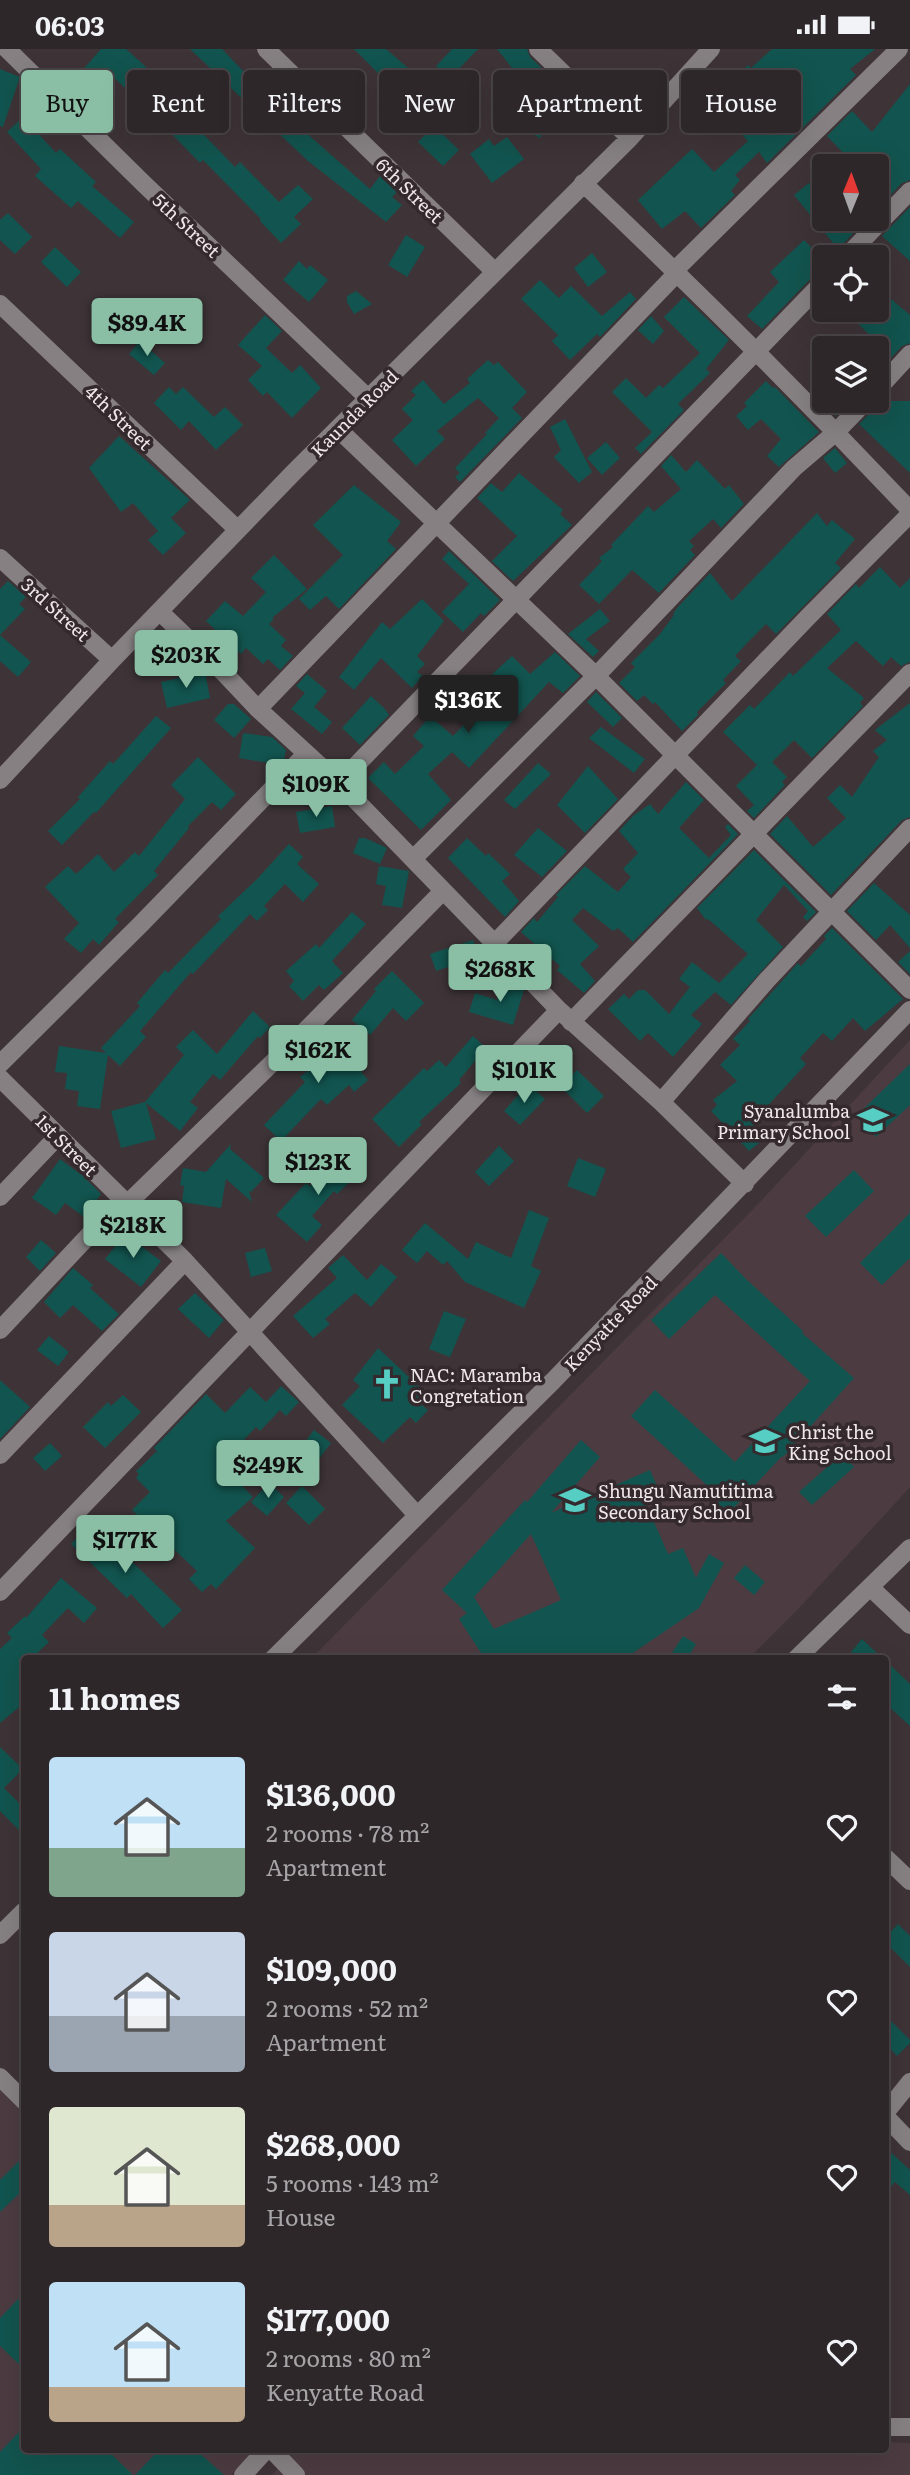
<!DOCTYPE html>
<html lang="en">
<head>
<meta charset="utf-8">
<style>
  :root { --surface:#2e272a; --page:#3a3336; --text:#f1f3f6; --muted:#a7a5a8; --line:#494447; --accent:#8abfa5 }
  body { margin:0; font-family:Literata,serif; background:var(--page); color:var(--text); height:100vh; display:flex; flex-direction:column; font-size:26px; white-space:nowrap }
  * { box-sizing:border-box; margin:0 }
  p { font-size:23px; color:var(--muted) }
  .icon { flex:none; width:38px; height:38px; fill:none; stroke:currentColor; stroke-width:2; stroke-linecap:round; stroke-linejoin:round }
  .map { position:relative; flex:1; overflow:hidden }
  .drawer { position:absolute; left:21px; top:1606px; width:868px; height:798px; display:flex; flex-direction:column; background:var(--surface); border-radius:7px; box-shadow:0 7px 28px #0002,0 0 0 2px var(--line) }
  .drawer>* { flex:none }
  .hud { position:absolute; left:21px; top:21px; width:868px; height:63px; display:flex; gap:14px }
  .needle { width:46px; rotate:1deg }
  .controls { position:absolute; left:812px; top:105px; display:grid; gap:14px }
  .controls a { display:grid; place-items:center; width:77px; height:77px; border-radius:7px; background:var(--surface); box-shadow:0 7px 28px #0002,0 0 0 2px var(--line); font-size:35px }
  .price { position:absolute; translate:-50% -60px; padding:0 16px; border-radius:7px; background:var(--accent); color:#111; font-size:23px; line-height:46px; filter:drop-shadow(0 2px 4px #0008) }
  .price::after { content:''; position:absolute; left:50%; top:42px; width:21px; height:16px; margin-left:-10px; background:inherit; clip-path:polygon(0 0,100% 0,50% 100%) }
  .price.selected { background:#222; color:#fff }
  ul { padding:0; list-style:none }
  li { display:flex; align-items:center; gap:21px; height:175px; padding:0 28px }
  li span { display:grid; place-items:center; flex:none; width:196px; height:140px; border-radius:7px; color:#555 }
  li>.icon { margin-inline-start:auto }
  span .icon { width:84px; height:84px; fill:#fffc; stroke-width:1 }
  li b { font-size:30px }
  h2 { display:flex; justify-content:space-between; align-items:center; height:84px; padding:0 28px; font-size:30px }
  .chip { padding:0 24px; border-radius:7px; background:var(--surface); box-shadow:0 7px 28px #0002,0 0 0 2px var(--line); font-size:24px; line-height:63px }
  .chip.selected { background:var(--accent); color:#111 }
  .status { display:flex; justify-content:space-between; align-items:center; height:49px; padding:0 35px; background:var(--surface); direction:ltr }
  .status svg { height:19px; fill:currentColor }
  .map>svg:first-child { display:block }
  .built { fill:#4c3c42 }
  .building { fill:#12544f; fill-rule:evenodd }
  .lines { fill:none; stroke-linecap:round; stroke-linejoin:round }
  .minor { stroke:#868082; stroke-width:18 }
  .labels { text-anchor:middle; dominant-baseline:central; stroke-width:7; stroke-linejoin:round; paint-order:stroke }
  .street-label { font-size:18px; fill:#efe8ea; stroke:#342a2e }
  .poi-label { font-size:18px; fill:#efe8ea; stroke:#342a2e; text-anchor:start }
</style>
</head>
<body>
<div class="status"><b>06:03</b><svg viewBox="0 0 49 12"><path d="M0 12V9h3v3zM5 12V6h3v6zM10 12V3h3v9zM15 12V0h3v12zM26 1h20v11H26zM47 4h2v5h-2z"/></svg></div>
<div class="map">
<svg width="910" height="2426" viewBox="0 0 910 2426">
  <rect width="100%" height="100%" fill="#3e3438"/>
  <!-- built -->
  <path class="built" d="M910,991V1438L800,1558L748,1610H311L762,1151Z
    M0,2041L24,2065V2401H254L231,2426H0Z
    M886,2393L910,2394V2426H272L296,2401H886Z"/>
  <!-- building -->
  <path class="building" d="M101,0H126L145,17L185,60L182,63L235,118L240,113L279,153L298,136L313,150L294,168L301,175L281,194L260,172L261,170L203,111L200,114L165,78L156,86L128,56L136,49L110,25L90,47L73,32Z
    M190,0H222L246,25L248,22L256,31L271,21L283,33L266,45L313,90L370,140L380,127L383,130L397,143L392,148L402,156L386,173L308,112Z
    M354,0H386L423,32L398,60L379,43L387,33Z
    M452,0H478L450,29L436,17Z
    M497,0H527L530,8L546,23L527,38Z
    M772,0H875L850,20L856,26L767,114L759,103L735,126L740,131L731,142L735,146L701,179L685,162L662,180L638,151L692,100L714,123L748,92L721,64L740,46L729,34L748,16L751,19Z
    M0,20L20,28L3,78L0,77Z
    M910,35V131L902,134L877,160V117H837L846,107L827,87L852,62L872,83Z
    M535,47L557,58L540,89L518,77Z
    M23,68L56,104L60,100L96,133L92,137L134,173L120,189L78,152L71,159L35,127L41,120L7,83Z
    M434,77L459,101L443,117L418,93Z
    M507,88L524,110L492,134L470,105L489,90L494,97Z
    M809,134L824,153V170H867L838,200L794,146Z
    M910,158V212L882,187Z
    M8,164L32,188L15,205L0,191V171Z
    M406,186L425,198L407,228L388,216Z
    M804,191L824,211V221L816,224L762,280L747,267L779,233L770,223Z
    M55,198L81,223L67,238L41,213Z
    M592,204L607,223L588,238L574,219Z
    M299,212L307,220L310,216L328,231L309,253L283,231Z
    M540,231L559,249L571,237L602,267L630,243L636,250L600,288L597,285L570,311L552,292L558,286L521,250Z
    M356,242L372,255L354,265L347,253V247Z
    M885,245L910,266V294L902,297L877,324V293L844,261H877V253Z
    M684,248L729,291L706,320L710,324L678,355L684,361L641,405L635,399L652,383L612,343L626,329L646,349L659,336L663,339L700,304L664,268Z
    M265,266L282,282L266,299L292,324L300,316L321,339L292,369L267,343L263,347L248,331L262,317L238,296Z
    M651,267L664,282L653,295L638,281Z
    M140,292L165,314L154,326L129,305Z
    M488,311L494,316L498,313L527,343L512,359L522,369L460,433L455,428L460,424L455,419L487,385L485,384L499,369L478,349L437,382L445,390L416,417L392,391L413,371L402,360L416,346L411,342L423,331L444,355L470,334L467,330Z
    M824,328V352H850L836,367L810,341Z
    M766,332L773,339L775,338L819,383L779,418L767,407L781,390L761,370L748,381L736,367L747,357L744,354Z
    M169,338L176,345L183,338L214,368L225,358L243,376L216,401L189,372L181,381L154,354Z
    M877,352H910V424L859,375L874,360Z
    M565,370L592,423L579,434L554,408L561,401L550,378Z
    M119,387L190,451L171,469L186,484L163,506L148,491L158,482L133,454L121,463L89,419Z
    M606,393L620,409L602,426L587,409Z
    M835,399L847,414L835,424L823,409Z
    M671,406L686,423L697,411L725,440L729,436L744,455L721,479L713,470L689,492L694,497L690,501L695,506L659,544L632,521L599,555L579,536L602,512L599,509L613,498L611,496L648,457L654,463L681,440L661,417Z
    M519,424L563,461L560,465L572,476L513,532L492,512L517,487L477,449L491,434L502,443Z
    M354,436L401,473L387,492L396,500L339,560L326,547L310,561L299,550L343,506L313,476Z
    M817,464L827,477L832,471L855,490L835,514L841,519L776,585L766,575L747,594L735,607L741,612L723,631L726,634L697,663L698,666L682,682L655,653L653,655L644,646L637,652L619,634L635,618L631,614L660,585L674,566L673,565L677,559L710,524L732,552Z
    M449,502L500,551L484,567L481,564L463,583L442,563L469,535L442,510Z
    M274,506L307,540L272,569L274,570L269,575L286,591L281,597L293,607L280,621L268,610L263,615L246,599L241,605L206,572L225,552L243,567L266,543L251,529Z
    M880,518L900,539L910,529V613L901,617L891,608L883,617L856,592L827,619L864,649L860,654L863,657L812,709L794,691L772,713L787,728L782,733L785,736L754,769L747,762L754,756L736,737L757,716L723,683L750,656L754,660L790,623L793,627L841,581L827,565L856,535L859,539Z
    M8,532L26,548L19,555L25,560L0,586L31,613L18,628L0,612V540Z
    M422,550L444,572L417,607L425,615L417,623L423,627L412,639L381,609L354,641L339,628L382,573L390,580Z
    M600,560L610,572L586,590L599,602L593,608L568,585Z
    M555,603L580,627L563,644L549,633L469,719L452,703L428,725L451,751L421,781L368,729L384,713L395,725L424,697L413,687L430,667L453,687L480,659L468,648L512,607L530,625Z
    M205,623L210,649L167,659L161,633Z
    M307,625L327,642L314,658L332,673L322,685L291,660L305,644L296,637Z
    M596,643L622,669L613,678L587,653Z
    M371,647L384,659L389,666L360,696L342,679Z
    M910,654V768L902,771L831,846L770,785L787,767L813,798L846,769L827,749L840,736L852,748L879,708L873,702L887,691L875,681Z
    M228,655H234L251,670L234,689L214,671Z
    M156,667L171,679L96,764L94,763L62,796L48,782L80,750L78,748L110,712L113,715Z
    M601,678L645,710L634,724L589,689Z
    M243,684L272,688L286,701L284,711L280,716L239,709Z
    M198,708L236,745L221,761L212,753L188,777L189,779L154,822L158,826L115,870L119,873L99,896L93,890L81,904L64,890L79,874L45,838L68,817L76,825L98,805L114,823L135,803L139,807L185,750L171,736Z
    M538,714L551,725L515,760L504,751Z
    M588,717L618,750L585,784L557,756Z
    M686,733L704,751L679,779L709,809L731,786L725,778L728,775L738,785L633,893L618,879L613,882L583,859L572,871L599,897L580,915L595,932L584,944L557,921L560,917L521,883L534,869L537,873L558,848L556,846L585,817L618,843L631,828L623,820L638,804L619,782L633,767L650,755L658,765Z
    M332,757L335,778L300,784L296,763Z
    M538,779L567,802L542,828L514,806Z
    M359,789H365L387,799L380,815L353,804Z
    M467,789L486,807L488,804L510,825L502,832L519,852L505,868L448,809Z
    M289,795L303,808L297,815L319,835L303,853L285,835L264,857L268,861L257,872L250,865L193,925L191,923L140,982L146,988L120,1017L108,1006L100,1060L77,1057L79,1042L65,1040L67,1024L55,1023L59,997L106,1004L101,999L140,957L137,954L165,921L168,924L221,870L218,867L257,830Z
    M754,801L816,863L807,872L803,868L808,862L784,836L756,871L783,898L731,956L715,943L691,966L702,975L673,1008L648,984L640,992L608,960L624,945L629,950L638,941H645L669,965L690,938L679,930L692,913L719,934L748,905L708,870L706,871L697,859Z
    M379,817L409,822L402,859L382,856L386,837L376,835Z
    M874,834L910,866V899L890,876L876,891L847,862Z
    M352,863L366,875L332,912L343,924L324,941L319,936L303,952L289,937L294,932L286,922L316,895L319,899Z
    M832,879L903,950L865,982L853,969L832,992L823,984L800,1009L806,1015L752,1074L764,1090L749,1102L711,1062L717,1056L713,1051L737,1032L720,1016L740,996L733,990L750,972L748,970L798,914L801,917L826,890L824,887Z
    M473,891L480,911L455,920L454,916L436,922L430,905Z
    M910,902V925L898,913Z
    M392,922L424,954L406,972L393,959L370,986L352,971L376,942L374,940Z
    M503,931L518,935L524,941L513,976L469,963L475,944L497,951Z
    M253,962L270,978L260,989L258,987L220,1031L213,1025L190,1053L198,1059L180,1082L146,1054L156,1090L121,1099L111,1062L145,1053L184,1006L176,998L193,981L217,1005Z
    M324,983L334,993L335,991L368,1031L354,1043L349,1036L327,1056L321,1050L281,1092L264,1076L305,1033L300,1028L310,1020L304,1013L317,1001L312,996Z
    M473,987L486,999L459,1031L461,1034L419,1073L422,1075L399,1098L372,1070L424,1019L427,1022L439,1011L446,1018Z
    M910,1015V1056L876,1088L856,1067Z
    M577,1021L604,1047L587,1064L560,1037Z
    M528,1035L545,1050L520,1076L504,1062Z
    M231,1095L230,1100L264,1129L251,1143L249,1142L252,1153L226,1130L221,1159L182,1153L184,1137L180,1136L183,1119L206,1123Z
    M499,1097L514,1112L489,1137L475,1123Z
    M346,1103L363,1120L337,1145L334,1142L312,1167L322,1176L307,1193L276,1166L306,1134L310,1137Z
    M578,1109L606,1120L595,1148L567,1137Z
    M60,1110L83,1127L101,1145L84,1168L65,1154L56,1166L32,1149Z
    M854,1121L874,1142L826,1188L805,1167Z
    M529,1161L549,1169L531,1217L541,1222L524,1259L465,1233L447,1212L443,1216L427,1202L417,1214L402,1201L425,1174L468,1210L476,1193L511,1209Z
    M910,1164V1209L882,1236L860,1214Z
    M125,1185L161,1212L141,1238L105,1210Z
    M41,1191L56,1204L40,1222L26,1208Z
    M265,1199L272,1222L251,1228L245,1204Z
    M721,1204L747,1231L803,1282L802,1284L854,1329L783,1408L782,1407L727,1466L705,1445L710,1439L631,1367L655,1341L735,1413L810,1332L715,1246L669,1290L651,1271Z
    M343,1206L367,1231L381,1215L397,1228L371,1258L355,1244L325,1270L330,1275L313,1289L293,1267L337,1229L328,1219Z
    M73,1219L93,1236L90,1239L119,1265L102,1282L73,1256L60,1269L44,1253Z
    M195,1244L224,1271L209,1289L178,1260Z
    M444,1262L466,1270L450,1308L429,1300Z
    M49,1287L69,1303L58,1317L37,1301Z
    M378,1299L430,1348L422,1356L428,1361L416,1374L410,1368L383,1394L342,1356L360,1337L353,1331Z
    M0,1331L30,1358L0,1390Z
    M281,1337L299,1353L286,1367L280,1361L260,1382L256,1378L221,1415L253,1448L226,1472L255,1499L216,1540L211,1535L202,1543L189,1530L197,1522L132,1461L150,1443L136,1429L139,1425L136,1422L157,1402L154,1399L206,1345L225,1364L250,1338L266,1353Z
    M123,1346L141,1363L105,1399L83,1378L108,1353L111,1357Z
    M314,1381L331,1394L310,1422L293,1409Z
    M581,1391L600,1408L551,1464L650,1421L660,1444L644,1450L668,1505L683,1499L696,1529L709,1505L724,1514L699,1559L624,1610H485L459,1570L467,1564L442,1541L525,1451L527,1453ZM531,1485L561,1551L494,1580L474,1548Z
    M50,1394L62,1407L45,1422L33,1409Z
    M842,1405L854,1418L812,1456L799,1443Z
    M269,1434L284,1448L267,1467L251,1453Z
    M302,1437L325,1460L309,1476L286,1454Z
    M92,1474L182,1561L163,1579L131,1545L127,1549L71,1495Z
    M745,1516L765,1533L754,1546L734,1529Z
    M61,1529L97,1559L84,1574L68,1559L42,1586L49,1593L31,1610H24V1616L20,1620L24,1625V1654L0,1674V1600L12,1589L7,1584L25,1567L26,1569Z
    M683,1587L696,1595L687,1610H668Z
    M862,1590L883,1610H859L851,1603Z
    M886,1612L910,1635V1677L886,1655Z
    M0,1698L23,1720L4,1739L24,1759V1786L0,1762Z
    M898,1875L910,1887V1918L886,1894V1888Z
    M886,1967L910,1991V1994L897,2007L886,1995Z
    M886,2099L910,2121V2146L895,2133L886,2143Z
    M24,2107V2140L0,2163V2131Z
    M24,2244V2320L0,2297V2269Z
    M24,2378V2401H107L133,2426H0V2403Z
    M159,2401H196L224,2426H135Z"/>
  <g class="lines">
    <!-- minor -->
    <path class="minor" d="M7,0L144,135L369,350
      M266,0L494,222
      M538,0L630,89
      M583,134C695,240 804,349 910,461
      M846,208L910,142
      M675,221L899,0
      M0,255L238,481
      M877,341L910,305
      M338,380L596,627L910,941
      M0,509L112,611
      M160,563L225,625L258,660L339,734L559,961L661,1053L745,1135
      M258,660L678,223
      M0,731L112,611L294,423L630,89L711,0
      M339,734L824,232
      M413,810L596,627L794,419L836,383L866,352
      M495,894L808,568L910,465
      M571,973L910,624
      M0,1015L141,875L306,705
      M0,1029L185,1212L417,1466
      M661,1053L767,931L910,779
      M0,1148L58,1087
      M126,1156L305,982L443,842
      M0,1281L122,1151
      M0,1406L185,1212
      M871,1539L910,1576
      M0,1543L559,961
      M273,1610L553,1332L910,961
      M796,1610L910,1499
      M886,1809L910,1832
      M0,1886L24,1862
      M0,2028L24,2052
      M886,2063L910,2033
      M886,2068L910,2093
      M886,2378H910
      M272,2401L296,2426
      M243,2426L266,2401"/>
  </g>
  <!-- icons -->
  <defs>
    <g id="school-bare" transform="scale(2.415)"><path d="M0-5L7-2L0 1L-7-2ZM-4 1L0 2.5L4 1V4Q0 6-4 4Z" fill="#56cec4" stroke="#342a2e" stroke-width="2.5" paint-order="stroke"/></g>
    <g id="church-bare" transform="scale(2.415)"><path d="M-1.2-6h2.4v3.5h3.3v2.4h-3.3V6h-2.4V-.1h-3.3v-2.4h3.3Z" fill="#56cec4" stroke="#342a2e" stroke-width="2.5" paint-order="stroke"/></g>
  </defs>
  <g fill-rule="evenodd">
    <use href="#school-bare" x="873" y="1071"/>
    <use href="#church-bare" x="387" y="1335"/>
    <use href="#school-bare" x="765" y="1392"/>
    <use href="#school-bare" x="575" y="1451"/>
  </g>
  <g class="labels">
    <!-- street labels -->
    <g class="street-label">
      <text transform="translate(410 141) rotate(44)">6th Street</text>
      <text transform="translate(187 176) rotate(43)">5th Street</text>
      <text transform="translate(354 364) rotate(-45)">Kaunda Road</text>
      <text transform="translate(119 368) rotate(44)">4th Street</text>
      <text transform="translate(56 560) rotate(42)">3rd Street</text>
      <text transform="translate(67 1096) rotate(45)">1st Street</text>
      <text transform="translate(610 1274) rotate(-46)">Kenyatte Road</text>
    </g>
    <!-- poi labels -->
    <g class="poi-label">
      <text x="850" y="1061" text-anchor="end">Syanalumba<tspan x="850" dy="21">Primary School</tspan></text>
      <text x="410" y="1325">NAC: Maramba<tspan x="410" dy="21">Congretation</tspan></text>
      <text x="788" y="1382">Christ the<tspan x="788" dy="21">King School</tspan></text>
      <text x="598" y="1441">Shungu Namutitima<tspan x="598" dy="21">Secondary School</tspan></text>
    </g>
  </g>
</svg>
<div class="controls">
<a><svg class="needle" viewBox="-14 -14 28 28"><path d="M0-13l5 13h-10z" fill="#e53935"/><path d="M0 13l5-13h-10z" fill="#a7a5a8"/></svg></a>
<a><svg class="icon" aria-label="locate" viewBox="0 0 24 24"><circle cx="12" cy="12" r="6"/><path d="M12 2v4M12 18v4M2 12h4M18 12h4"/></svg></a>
<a><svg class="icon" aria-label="layers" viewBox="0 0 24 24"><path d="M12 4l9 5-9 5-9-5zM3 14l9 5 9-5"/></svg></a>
</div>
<b class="price" style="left:147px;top:309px">$89.4K</b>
<b class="price" style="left:186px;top:641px">$203K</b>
<b class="price selected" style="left:468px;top:686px">$136K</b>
<b class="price" style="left:316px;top:770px">$109K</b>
<b class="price" style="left:500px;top:955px">$268K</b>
<b class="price" style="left:318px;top:1036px">$162K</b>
<b class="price" style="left:524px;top:1056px">$101K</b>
<b class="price" style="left:318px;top:1148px">$123K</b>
<b class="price" style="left:133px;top:1211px">$218K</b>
<b class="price" style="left:268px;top:1451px">$249K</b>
<b class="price" style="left:125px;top:1526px">$177K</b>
<div class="hud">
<a class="chip selected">Buy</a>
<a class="chip">Rent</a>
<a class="chip">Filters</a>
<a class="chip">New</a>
<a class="chip">Apartment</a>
<a class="chip">House</a>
</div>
<section class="drawer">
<h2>11 homes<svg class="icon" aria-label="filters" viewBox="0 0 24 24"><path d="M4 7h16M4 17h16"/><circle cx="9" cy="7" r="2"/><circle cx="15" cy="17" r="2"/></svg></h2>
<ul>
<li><span style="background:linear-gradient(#bfe0f5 65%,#7fa58c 0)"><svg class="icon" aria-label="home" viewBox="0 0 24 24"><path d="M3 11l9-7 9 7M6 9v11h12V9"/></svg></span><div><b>$136,000</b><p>2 rooms · 78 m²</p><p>Apartment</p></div><svg class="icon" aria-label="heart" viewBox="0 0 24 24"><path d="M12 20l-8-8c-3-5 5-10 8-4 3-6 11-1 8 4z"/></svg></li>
<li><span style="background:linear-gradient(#c9d6e8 60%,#9aa5b1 0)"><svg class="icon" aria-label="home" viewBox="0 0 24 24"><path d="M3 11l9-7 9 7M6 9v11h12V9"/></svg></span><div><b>$109,000</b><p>2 rooms · 52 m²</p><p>Apartment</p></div><svg class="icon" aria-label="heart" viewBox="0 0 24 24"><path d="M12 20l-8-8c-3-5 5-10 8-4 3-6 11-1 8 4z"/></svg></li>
<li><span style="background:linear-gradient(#dfe7d0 70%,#b9a48a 0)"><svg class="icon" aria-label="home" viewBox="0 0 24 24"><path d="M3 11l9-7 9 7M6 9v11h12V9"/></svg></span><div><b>$268,000</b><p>5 rooms · 143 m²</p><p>House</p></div><svg class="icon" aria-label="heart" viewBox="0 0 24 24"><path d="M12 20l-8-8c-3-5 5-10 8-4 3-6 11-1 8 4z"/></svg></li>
<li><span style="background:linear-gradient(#bfe0f5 75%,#b9a48a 0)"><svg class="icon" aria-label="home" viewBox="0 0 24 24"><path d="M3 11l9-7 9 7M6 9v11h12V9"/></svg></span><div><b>$177,000</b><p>2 rooms · 80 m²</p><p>Kenyatte Road</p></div><svg class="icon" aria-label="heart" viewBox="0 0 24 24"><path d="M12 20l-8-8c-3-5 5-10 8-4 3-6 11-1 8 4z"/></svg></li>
</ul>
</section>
</div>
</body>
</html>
